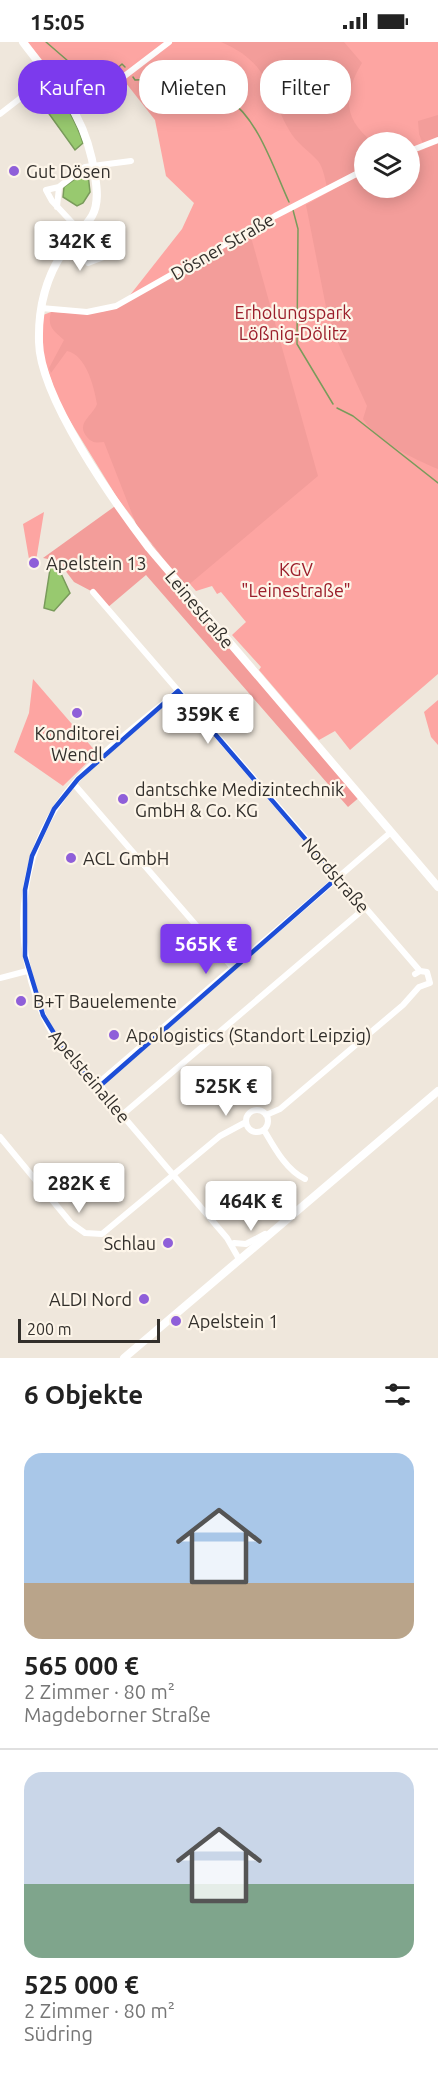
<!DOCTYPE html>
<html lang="de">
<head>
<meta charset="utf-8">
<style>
  :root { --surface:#fff; --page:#f6f6f6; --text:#222; --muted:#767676; --line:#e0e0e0; --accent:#7c3aed }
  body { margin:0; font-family:Ubuntu,sans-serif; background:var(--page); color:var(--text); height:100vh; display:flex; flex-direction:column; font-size:22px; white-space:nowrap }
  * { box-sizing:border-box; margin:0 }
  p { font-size:20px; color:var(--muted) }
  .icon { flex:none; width:33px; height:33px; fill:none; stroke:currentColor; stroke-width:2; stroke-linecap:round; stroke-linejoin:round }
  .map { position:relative; height:1316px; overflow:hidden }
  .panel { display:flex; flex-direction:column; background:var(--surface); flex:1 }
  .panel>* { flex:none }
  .guide { position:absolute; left:18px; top:18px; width:402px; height:54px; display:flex; gap:12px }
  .tools { position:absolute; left:354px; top:90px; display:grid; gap:12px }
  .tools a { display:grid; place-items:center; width:66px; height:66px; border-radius:50%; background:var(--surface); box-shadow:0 3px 15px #0003; font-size:30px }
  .scale { position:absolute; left:18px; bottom:15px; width:142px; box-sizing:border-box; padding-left:6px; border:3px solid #322f2b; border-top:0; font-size:16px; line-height:21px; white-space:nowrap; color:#322f2b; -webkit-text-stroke:4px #fdf5e9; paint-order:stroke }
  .price { position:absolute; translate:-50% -51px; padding:0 14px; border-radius:6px; background:#fff; color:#222; font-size:20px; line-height:39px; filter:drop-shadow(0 2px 3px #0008) }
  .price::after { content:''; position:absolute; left:50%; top:36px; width:18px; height:14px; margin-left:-9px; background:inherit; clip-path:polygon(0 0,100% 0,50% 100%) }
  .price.selected { background:var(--accent); color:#fff }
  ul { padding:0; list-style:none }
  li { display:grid; align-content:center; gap:12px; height:318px; padding:0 24px }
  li+li { border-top:2px solid var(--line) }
  li span { display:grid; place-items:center; height:186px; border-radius:18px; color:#555 }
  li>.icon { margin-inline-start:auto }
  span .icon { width:108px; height:108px; fill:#fffc; stroke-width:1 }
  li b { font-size:26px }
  h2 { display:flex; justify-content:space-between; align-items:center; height:72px; padding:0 24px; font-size:26px }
  .pill { padding:0 21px; border-radius:24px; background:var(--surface); box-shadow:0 3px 15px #0003; font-size:21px; line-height:54px }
  .pill.selected { background:var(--accent); color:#fff }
  .status { display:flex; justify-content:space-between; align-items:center; height:42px; padding:0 30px; background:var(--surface); direction:ltr }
  .status svg { height:16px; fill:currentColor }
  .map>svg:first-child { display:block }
  .green { fill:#fda5a2; fill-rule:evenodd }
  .forest { fill:#f39d9a }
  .water { fill:#98c96f; stroke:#799b5b; stroke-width:1.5 }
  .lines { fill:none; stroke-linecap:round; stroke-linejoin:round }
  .stream { stroke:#799b5b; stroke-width:1.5 }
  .street { stroke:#fff; stroke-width:6 }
  .secondary { stroke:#fff; stroke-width:8 }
  .marked { fill:none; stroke:#1d4ed8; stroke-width:4.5; stroke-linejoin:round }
  .poi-dot { fill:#8f5fd9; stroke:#fdf5e9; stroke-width:2 }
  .labels { text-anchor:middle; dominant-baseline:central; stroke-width:4.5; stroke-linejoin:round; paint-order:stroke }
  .poi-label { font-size:18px; fill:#322f2b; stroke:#fdf5e9; text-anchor:start }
  .street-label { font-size:18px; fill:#322f2b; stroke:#fdf5e9 }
  .park-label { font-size:18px; fill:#9b1e2b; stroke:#fdf5e9 }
</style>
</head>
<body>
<div class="status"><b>15:05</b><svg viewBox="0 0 49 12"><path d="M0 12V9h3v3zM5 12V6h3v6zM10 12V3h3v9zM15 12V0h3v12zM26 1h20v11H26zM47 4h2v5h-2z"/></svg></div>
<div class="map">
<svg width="438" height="1316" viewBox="0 0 438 1316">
  <rect width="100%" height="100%" fill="#efe7dc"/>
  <!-- green -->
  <path class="green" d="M23,0H438V632L350,708L335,689L319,698L259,628L261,625L232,593L246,580L221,550L217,552L212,544L196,549L190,542L186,545L118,457L59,361L43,314V273L51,270L86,272L106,269L123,262L182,187L194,161L166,134L155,78L122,36L76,71ZM364,100H410V146H364Z
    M44,470L36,519L29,517L23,482Z
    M33,637L97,711L63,744L14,710L29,671Z
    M438,658V703L431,695L424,670Z"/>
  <!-- forest -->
  <path class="forest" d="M221,0H344L362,21C343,53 343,77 373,100H364V124L327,145C325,137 323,125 318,119C308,108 296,101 289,88C266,47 270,21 221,0Z
    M438,73V427C412,416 379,401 363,377L367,364L339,303L327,270L306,163L364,130V146H410V113L425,107L419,92L418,79Z
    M249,188L318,434L186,545L136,482L104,400C96,401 92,401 87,395C75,381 93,374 97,362C94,344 86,313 67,309L51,331L49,326L64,298C53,288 47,285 51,270L86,272L107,269Z
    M118,462L361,754L348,765L146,533L107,566L93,550L74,540L58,519L43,516Z"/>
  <!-- water -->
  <path class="water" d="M47,46C61,47 79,88 83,101L75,108L37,55Z
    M82,132H88L90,150L83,161L77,164L63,155L64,145Z
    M51,521L58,525L70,551L54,569L44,566Z"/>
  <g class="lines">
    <!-- stream -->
    <path class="stream" d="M46,0L68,19
      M73,25C90,44 106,38 122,22L125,25
      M133,35L135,38C155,36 175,39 194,45C206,49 218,51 229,58C258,76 275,130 289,160
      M65,40L84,33
      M293,168L298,187L297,302L333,362
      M337,366L353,374L438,441"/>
    <!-- street -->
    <path class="street" d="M76,71L169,0
      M0,72L49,34
      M410,109L438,98
      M57,165L59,145
      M81,190L52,159L46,148L59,145L85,125L131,119
      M77,193L88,221L109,213
      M41,266L87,270L116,264L275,174L364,128
      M93,550L420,929
      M178,649C144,678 105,706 75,740C23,800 10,883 37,958C48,989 71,1028 101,1043L106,1054L227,1196L239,1217
      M74,742L233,926
      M0,936L27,929
      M101,1043L103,1037L391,790
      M246 1079a11 11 0 1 1 22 0a11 11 0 1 1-22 0Z
      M122,1073L365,866
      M266,1073L280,1067L403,963L419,945L430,941L427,930L420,929L415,932
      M264,1088C274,1105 286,1128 305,1137
      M0,1095L71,1181L85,1191L102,1192L220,1094L246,1080
      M234,1201L246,1202L265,1192"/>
    <!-- secondary -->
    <path class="secondary" d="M23,0C59,48 86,71 95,134C97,146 99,162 92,174C86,184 77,192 69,202C47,230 38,264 39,300C40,356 114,460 149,506L438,845
      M124,1316L438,1049"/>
  </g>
  <!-- marked area -->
  <path class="marked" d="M178,649L338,835L101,1043L89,1037L66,1011L43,973L25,914V848L32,814L54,767L78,737Z"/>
  <!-- markers -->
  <g class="poi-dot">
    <circle cx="14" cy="129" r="6"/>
    <circle cx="34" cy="521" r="6"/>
    <circle cx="77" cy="671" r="6"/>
    <circle cx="123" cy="757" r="6"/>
    <circle cx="71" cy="816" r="6"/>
    <circle cx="21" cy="959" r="6"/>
    <circle cx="114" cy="993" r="6"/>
    <circle cx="168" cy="1201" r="6"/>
    <circle cx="144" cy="1257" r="6"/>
    <circle cx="176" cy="1279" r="6"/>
  </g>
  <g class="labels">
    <!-- poi labels -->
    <g class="poi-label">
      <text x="26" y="129">Gut Dösen</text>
      <text x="46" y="521">Apelstein 13</text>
      <text x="77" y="691" text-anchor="middle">Konditorei<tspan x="77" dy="21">Wendl</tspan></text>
      <text x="135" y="747">dantschke Medizintechnik<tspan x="135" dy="21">GmbH &amp; Co. KG</tspan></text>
      <text x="83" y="816">ACL GmbH</text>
      <text x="33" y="959">B+T Bauelemente</text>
      <text x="126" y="993">Apologistics (Standort Leipzig)</text>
      <text x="156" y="1201" text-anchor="end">Schlau</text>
      <text x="132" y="1257" text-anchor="end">ALDI Nord</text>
      <text x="188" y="1279">Apelstein 1</text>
    </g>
    <!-- street labels -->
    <g class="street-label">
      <text transform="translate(222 204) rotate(-30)">Dösner Straße</text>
      <text transform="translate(200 567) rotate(50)">Leinestraße</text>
      <text transform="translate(336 833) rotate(49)">Nordstraße</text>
      <text transform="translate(90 1034) rotate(50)">Apelsteinallee</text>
    </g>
    <!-- park labels -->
    <g class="park-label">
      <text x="293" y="270">Erholungspark<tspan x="293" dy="21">Lößnig-Dölitz</tspan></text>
      <text x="296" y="527">KGV<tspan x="296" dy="21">"Leinestraße"</tspan></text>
    </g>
  </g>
</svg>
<div class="tools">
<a><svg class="icon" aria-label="layers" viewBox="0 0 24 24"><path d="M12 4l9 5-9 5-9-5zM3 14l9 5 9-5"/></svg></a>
</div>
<div class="scale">200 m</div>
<b class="price" style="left:80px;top:230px">342K €</b>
<b class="price" style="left:208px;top:703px">359K €</b>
<b class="price selected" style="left:206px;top:933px">565K €</b>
<b class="price" style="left:226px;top:1075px">525K €</b>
<b class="price" style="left:79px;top:1172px">282K €</b>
<b class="price" style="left:251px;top:1190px">464K €</b>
<div class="guide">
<a class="pill selected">Kaufen</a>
<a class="pill">Mieten</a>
<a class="pill">Filter</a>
</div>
</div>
<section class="panel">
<h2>6 Objekte<svg class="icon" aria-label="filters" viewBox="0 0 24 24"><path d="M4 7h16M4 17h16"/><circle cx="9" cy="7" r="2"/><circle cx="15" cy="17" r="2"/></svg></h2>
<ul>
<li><span style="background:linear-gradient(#a9c7e8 70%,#b9a48a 0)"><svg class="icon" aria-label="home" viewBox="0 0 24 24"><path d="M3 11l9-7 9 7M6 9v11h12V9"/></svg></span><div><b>565 000 €</b><p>2 Zimmer · 80 m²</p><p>Magdeborner Straße</p></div></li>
<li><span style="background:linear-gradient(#c9d6e8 60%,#7fa58c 0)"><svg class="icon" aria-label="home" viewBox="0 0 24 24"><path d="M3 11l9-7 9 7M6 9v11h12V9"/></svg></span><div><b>525 000 €</b><p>2 Zimmer · 80 m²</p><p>Südring</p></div></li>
</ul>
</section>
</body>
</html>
